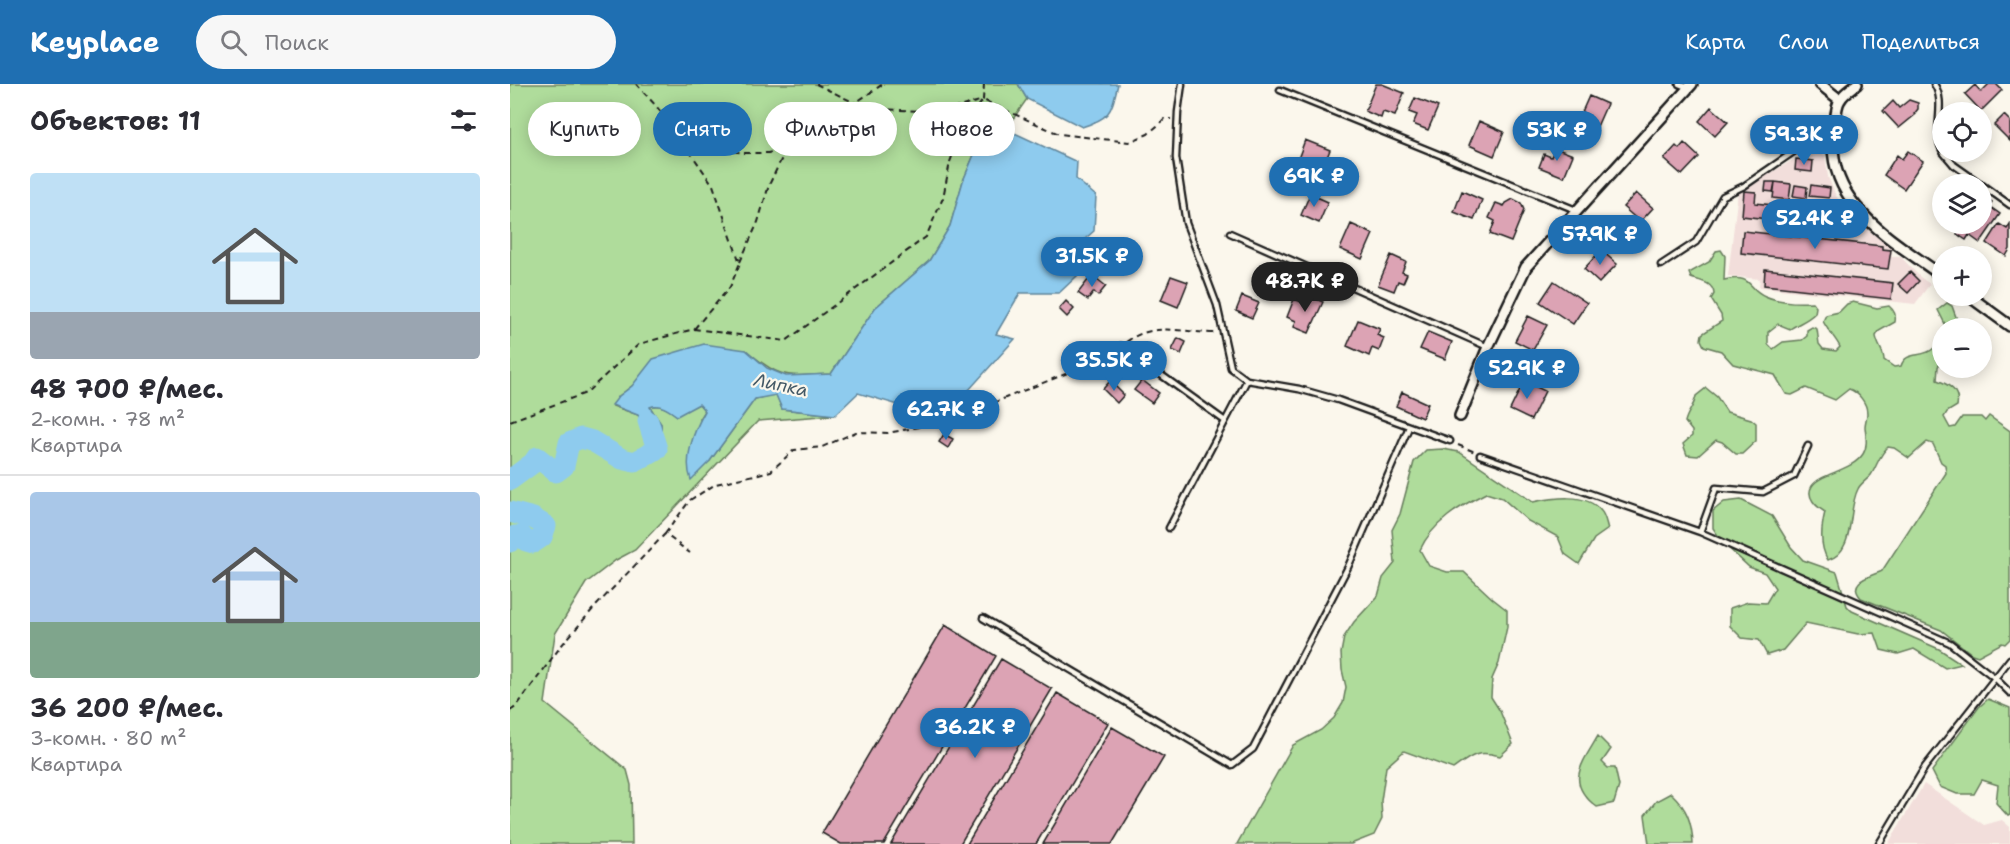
<!DOCTYPE html>
<html lang="ru">
<head>
<meta charset="utf-8">
<style>
  :root { --surface:#fff; --page:#f7f7f7; --text:#2b2b33; --muted:#7c7c81; --line:#e1e1e2; --accent:#1f6fb2 }
  body { margin:0; font-family:"Shantell Sans",sans-serif; background:var(--page); color:var(--text); height:100vh; display:flex; flex-direction:column; font-size:22px; white-space:nowrap }
  * { box-sizing:border-box; margin:0 }
  p { font-size:20px; color:var(--muted) }
  .icon { flex:none; width:33px; height:33px; fill:none; stroke:currentColor; stroke-width:2; stroke-linecap:round; stroke-linejoin:round }
  .map { position:relative; flex:1; overflow:hidden }
  .drawer { display:flex; flex-direction:column; background:var(--surface); width:510px }
  .drawer>* { flex:none }
  .guide { position:absolute; left:18px; top:18px; width:570px; height:54px; display:flex; gap:12px }
  .tools { position:absolute; left:1422px; top:18px; display:grid; gap:12px }
  .tools a { display:grid; place-items:center; width:60px; height:60px; border-radius:50%; background:var(--surface); box-shadow:0 3px 15px #0003; font-size:30px }
  .price { position:absolute; translate:-50% -51px; padding:0 14px; border-radius:21px; background:var(--accent); color:#fff; font-size:20px; line-height:39px; filter:drop-shadow(0 2px 3px #0008) }
  .price::after { content:''; position:absolute; left:50%; top:36px; width:18px; height:14px; margin-left:-9px; background:inherit; clip-path:polygon(0 0,100% 0,50% 100%) }
  .price.active { background:#222; color:#fff }
  ul { padding:0; list-style:none }
  li { display:grid; align-content:center; gap:12px; height:318px; padding:0 30px }
  li+li { border-top:2px solid var(--line) }
  li span { display:grid; place-items:center; height:186px; border-radius:6px; color:#555 }
  li>.icon { margin-inline-start:auto }
  span .icon { width:108px; height:108px; fill:#fffc; stroke-width:1 }
  li b { font-size:26px }
  h2 { display:flex; justify-content:space-between; align-items:center; height:72px; padding:0 30px; font-size:26px }
  .chip { padding:0 21px; border-radius:27px; background:var(--surface); box-shadow:0 3px 15px #0003; font-size:21px; line-height:54px }
  .chip.active { background:var(--accent); color:#fff }
  header { display:flex; align-items:center; gap:36px; box-sizing:border-box; height:84px; padding:0 30px; background:var(--accent); color:#fff }
  header strong { font-size:28px }
  nav { display:flex; gap:33px; margin-inline-start:auto; font-size:21px }
  .search { width:420px; height:54px; background:var(--page); display:flex; align-items:center; gap:15px; box-sizing:border-box; padding:0 21px; border-radius:33px; color:var(--muted); font-size:22px }
  main { display:flex; flex:1; min-height:0 }
  .map>svg:first-child { display:block }
  .built { fill:#f2dedb }
  .green { fill:#afdc9b; stroke:#667c5c; stroke-width:1.5 }
  .water { fill:#8ecbee; stroke:#60859a; stroke-width:1.5 }
  .lines { fill:none; stroke-linecap:round; stroke-linejoin:round }
  .river { stroke:#8ecbee; stroke-width:21 }
  .building { fill:#dca3b4; stroke:#1c1c1c; stroke-width:1.5 }
  .lane-casing { stroke:#1c1c1c; stroke-width:9 }
  .street-casing { stroke:#1c1c1c; stroke-width:14 }
  .path { stroke:#1c1c1c; stroke-width:2; stroke-dasharray:6 4.5; stroke-linecap:butt }
  .lane { stroke:#fbf7ec; stroke-width:4.5 }
  .street { stroke:#fbf7ec; stroke-width:9 }
  .labels { text-anchor:middle; dominant-baseline:central; stroke-width:4.5; stroke-linejoin:round; paint-order:stroke }
  .water-label { font-size:18px; font-style:italic; fill:#445966; stroke:#fbf7ec }
</style>
</head>
<body>
<header>
<strong>Keyplace</strong>
<div class="search"><svg class="icon" aria-label="search" viewBox="0 0 24 24"><circle cx="10" cy="10" r="6"/><path d="M15 15l6 6"/></svg>Поиск</div>
<nav><a>Карта</a><a>Слои</a><a>Поделиться</a></nav>
</header>
<main>
<section class="drawer">
<h2>Объектов: 11<svg class="icon" aria-label="filters" viewBox="0 0 24 24"><path d="M4 7h16M4 17h16"/><circle cx="9" cy="7" r="2"/><circle cx="15" cy="17" r="2"/></svg></h2>
<ul>
<li><span style="background:linear-gradient(#bfe0f5 75%,#9aa5b1 0)"><svg class="icon" aria-label="home" viewBox="0 0 24 24"><path d="M3 11l9-7 9 7M6 9v11h12V9"/></svg></span><div><b>48 700 ₽/мес.</b><p>2-комн. · 78 m²</p><p>Квартира</p></div></li>
<li><span style="background:linear-gradient(#a9c7e8 70%,#7fa58c 0)"><svg class="icon" aria-label="home" viewBox="0 0 24 24"><path d="M3 11l9-7 9 7M6 9v11h12V9"/></svg></span><div><b>36 200 ₽/мес.</b><p>3-комн. · 80 m²</p><p>Квартира</p></div></li>
</ul>
</section>
<div class="map">
<svg width="1500" height="760" viewBox="0 0 1500 760">
  <rect width="100%" height="100%" fill="#fbf7ec"/>
  <filter id="ink" filterUnits="userSpaceOnUse"><feTurbulence type="fractalNoise" baseFrequency=".0167" numOctaves="2"/><feDisplacementMap in="SourceGraphic" scale="12" xChannelSelector="R" yChannelSelector="G"/><feConvolveMatrix kernelMatrix="1 2 1 2 8 2 1 2 1" color-interpolation-filters="sRGB"/></filter>
  <g filter="url(#ink)">
    <!-- built -->
    <path class="built" d="M1297,68L1315,71L1318,93L1326,112L1347,137L1382,165V173H1391L1410,193L1420,200L1405,220L1249,203L1250,195L1218,192L1228,108Z
      M1414,700L1474,741L1492,736L1500,743V760H1378Z"/>
    <!-- green -->
    <path class="green" d="M0,0H508L517,15L496,45L469,59L453,97L440,142L419,177L365,224L321,290C277,292 272,297 236,266L122,302L109,312L103,322L128,331L147,365L152,366L151,340L140,323C150,319 159,326 167,331L189,320L195,327L190,335L200,377L245,315L266,310L272,325L325,331L248,337L125,466L106,476L76,499L45,550L35,619L117,686L121,701L122,760H0Z
      M1211,166L1215,172L1214,196C1244,190 1236,204 1255,212C1269,218 1286,219 1302,218L1306,223L1305,229C1297,237 1289,239 1280,245L1268,240L1258,248V260L1263,265L1273,258L1292,256L1297,252V246L1302,243L1307,245L1309,260L1313,265L1326,267L1330,263C1325,253 1317,246 1313,237L1316,231L1329,228L1337,220L1343,218L1367,224L1379,222C1385,227 1386,231 1385,238L1369,247L1366,252C1367,261 1374,267 1374,276L1384,283L1391,282C1396,266 1413,275 1424,264C1428,260 1430,251 1432,246V273L1428,283L1427,296C1440,301 1450,307 1447,322L1437,328L1434,333L1440,344L1445,343L1452,333H1471L1475,337L1479,332L1500,347V555L1495,560L1492,559L1468,572L1462,570L1431,546L1351,514C1336,497 1362,492 1372,487L1436,389L1435,381L1431,378L1423,360L1417,358L1399,374L1384,364L1378,363C1369,371 1367,382 1361,391C1357,396 1350,400 1348,405C1337,425 1346,468 1318,476C1309,462 1311,444 1315,428C1307,423 1295,413 1302,402C1311,389 1342,387 1353,370C1358,362 1356,352 1355,343C1355,338 1357,334 1357,329C1357,319 1348,308 1339,305L1325,316L1296,304L1282,311L1276,310L1265,291L1223,280L1211,267L1194,262L1191,256L1192,250L1212,237L1211,231L1201,215L1204,210C1203,198 1190,197 1181,194L1179,189L1199,178L1206,167Z
      M1437,219L1442,222L1450,244H1434L1436,242L1428,226Z
      M1196,304L1207,313L1217,328L1241,335L1246,339V357L1232,370H1226L1212,358L1206,356L1188,372L1177,371L1173,360L1182,352V347L1175,338C1177,328 1184,323 1186,312Z
      M933,365L949,368L1023,418C1043,414 1076,408 1091,427C1095,431 1096,439 1098,445L1084,455L1069,480L1055,470L1048,453L1018,437L992,414L976,409C950,422 922,439 910,466L919,482L937,488H954L983,515L997,526V543L989,579L982,595L981,613L990,627L1003,660L990,672C967,666 962,671 943,685L894,667L876,683L871,717L872,735L864,751L841,760H727L783,661L811,646L824,634L833,619L836,603L832,586L831,569L834,553L844,538L868,512L873,494L885,479L882,446L890,430L904,378L916,366Z
      M1231,416L1262,432L1281,463L1293,476L1327,488L1337,522L1342,527L1429,565L1452,580L1435,584L1404,565L1388,570L1371,566L1365,549L1348,550L1296,539L1273,566L1257,571L1249,556L1232,554L1220,542V524L1238,518L1256,519L1265,504L1255,489L1239,483L1213,459L1203,444V427L1214,418Z
      M1478,615L1500,624V731L1498,732L1486,719L1488,701L1472,696L1464,710H1447L1430,703L1422,687L1469,623Z
      M1088,652L1101,665L1092,678L1098,684H1105L1109,702L1104,719L1087,723C1055,699 1071,681 1088,652Z
      M1161,709C1177,724 1182,738 1183,760H1139L1135,731L1146,717Z"/>
    <!-- water -->
    <path class="water" d="M508,0H608C601,28 601,34 572,43L517,15Z
      M496,45L567,78L566,95L586,112L584,147L568,161L585,175L549,209H510L486,250L505,255L458,307L412,328L348,309L325,331L272,325L266,311L245,315L200,377L181,396C173,375 184,346 195,327L189,320L167,332C159,326 150,319 140,323L151,340L152,367L147,365L128,331L102,321L109,312L122,302L143,275L194,260L236,266L257,284L276,292L321,290L365,224L419,177L440,142L453,97L469,59Z"/>
    <g class="lines">
      <!-- river -->
      <path class="river" d="M0,396L23,379L27,373L46,388L54,382L59,359L71,354L82,357L112,375L125,378L147,365L138,337
        M0,428L23,434L36,442L32,453L23,459L16,457L12,452H5L0,458"/>
    </g>
    <!-- building -->
    <path class="building" d="M866,0H872L894,9L885,32L873,28L871,34L855,27Z
      M1479,0H1486L1492,6L1471,27L1455,10L1465,1L1471,8Z
      M1079,12L1097,20L1085,47L1067,39Z
      M905,14L928,23L918,46L903,40L907,31L899,28Z
      M1399,16L1408,19V25L1404,30L1405,31L1389,44L1373,27L1383,17L1389,24Z
      M1201,23L1218,38L1205,52L1189,37Z
      M1494,31L1500,37V57L1484,41Z
      M969,37L994,48L984,72L959,61Z
      M795,56L820,66L809,93L785,83Z
      M1174,59L1189,73L1172,91L1154,75L1166,62L1169,65Z
      M1045,64L1063,71L1054,93L1029,83L1034,70L1041,73Z
      M1398,67L1413,77L1394,105L1374,91L1387,71L1392,75Z
      M1286,75L1303,77L1302,88L1285,86Z
      M1256,98H1265L1263,108L1255,107Z
      M1265,98L1281,100L1279,116L1263,114Z
      M1285,101L1297,103L1296,114L1283,112Z
      M1301,101L1320,104L1319,114L1299,112Z
      M952,107L972,116L964,136L944,128Z
      M1234,107L1246,108L1245,119L1336,129L1335,144L1232,132Z
      M1126,109L1143,124L1130,138L1113,123Z
      M800,110L818,118L809,139L791,131Z
      M1473,111L1482,118L1479,122L1490,130L1470,159L1459,151L1456,156L1447,150L1450,145L1442,140H1472V114Z
      M1003,115L1011,119L1014,126L1001,158L980,150L985,137L979,134L986,119L994,122L996,119Z
      M841,140L863,150L852,175L830,165Z
      M1489,140L1497,145L1500,140V165L1496,172L1477,159Z
      M1233,147L1372,162V165L1381,166L1378,185L1231,169Z
      M1091,166L1107,180L1089,199L1074,185Z
      M881,171L896,178L892,188L897,190L893,199L888,197L884,207L868,201Z
      M1255,185L1383,199L1381,215L1254,201Z
      M1400,188L1409,197L1398,209L1388,200Z
      M582,191L596,202L588,212L584,208L578,216L568,209Z
      M661,192L678,198L668,223L651,216Z
      M1044,197L1077,219L1063,240L1030,218Z
      M797,211L813,218L799,249L784,243L786,237L777,233L784,215L794,219Z
      M732,212L749,219L742,234L726,227Z
      M556,217L564,225L557,233L549,225Z
      M1018,232L1037,241L1023,266L1005,257Z
      M848,236L870,245L867,251L874,254L869,267L862,264L859,272L837,262Z
      M918,248L942,258L935,275L910,265Z
      M668,254L676,258L671,270L662,266Z
      M632,296L649,309L642,319L624,306Z
      M600,297L614,311L607,319L593,305Z
      M1014,297L1035,307L1021,336L1000,326Z
      M892,308L918,320L912,334L886,322Z
      M434,350L443,355L438,364L429,358Z
      M435,541L486,572L374,760H331L312,749Z
      M491,575L542,605L450,760H381Z
      M547,609L598,639L526,760H457Z
      M602,643L654,673L602,760H533Z"/>
    <g class="lines">
      <!-- lane casing -->
      <g class="lane-casing">
        <path id="lane" d="M672,0L668,28L666,74L676,139L707,221L721,284L737,296L789,305L828,316L940,357
          M1169,0L1179,4
          M1424,0C1437,19 1422,46 1432,66
          M770,6L1066,126
          M1433,68L1444,81L1471,100
          M1472,101L1500,121
          M720,149L978,263
          M1151,181L1186,158L1213,112L1234,102L1324,40
          M611,262L715,337
          M970,371L1190,448L1440,559L1485,594L1500,609
          M659,444L737,296
          M1190,448L1206,404L1253,408L1284,392L1298,362
          M473,534L722,681L743,665L838,483L899,343
          M1369,760L1415,683L1500,575"/>
      </g>
      <!-- street casing -->
      <g class="street-casing">
        <path id="street" d="M1310,0L1330,16
          M1347,0C1342,4 1333,10 1330,16C1325,23 1326,38 1324,47C1314,120 1382,155 1432,192
          M1459,212L1500,242
          M950,332L978,263L1016,183L1182,0"/>
      </g>
      <!-- path -->
      <path class="path" d="M126,0L147,23L172,57L233,69H258L284,62L344,24L412,27L442,25L473,16L474,0
        M306,0L345,19
        M344,24L345,19L373,0
        M173,58L203,101L230,179L220,203L184,245
        M230,178L248,138L259,101L271,76L284,62
        M616,258C644,237 674,249 706,249
        M0,337L76,309L129,260L184,245L276,257L416,153L433,114L440,78L453,43L473,16L549,50L619,58L638,50L655,35H661
        M948,361L965,368
        M155,450L180,416L206,400L261,387L284,366L312,363L346,348L378,349L435,338L598,273L605,267
        M0,627L6,623L51,562L83,525L155,450L180,469"/>
      <!-- lane -->
      <use href="#lane" class="lane"/>
      <!-- street -->
      <use href="#street" class="street"/>
    </g>
  </g>
  <g class="labels">
    <!-- water labels -->
    <g class="water-label">
      <text transform="translate(271 301) rotate(12)">Липка</text>
    </g>
  </g>
</svg>
<div class="tools">
<a><svg class="icon" aria-label="locate" viewBox="0 0 24 24"><circle cx="12" cy="12" r="6"/><path d="M12 2v4M12 18v4M2 12h4M18 12h4"/></svg></a>
<a><svg class="icon" aria-label="layers" viewBox="0 0 24 24"><path d="M12 4l9 5-9 5-9-5zM3 14l9 5 9-5"/></svg></a>
<a>+</a>
<a>−</a>
</div>
<b class="price" style="left:1047px;top:78px">53K ₽</b>
<b class="price" style="left:1294px;top:82px">59.3K ₽</b>
<b class="price" style="left:804px;top:124px">69K ₽</b>
<b class="price" style="left:1305px;top:166px">52.4K ₽</b>
<b class="price" style="left:1090px;top:182px">57.9K ₽</b>
<b class="price" style="left:582px;top:204px">31.5K ₽</b>
<b class="price active" style="left:795px;top:229px">48.7K ₽</b>
<b class="price" style="left:604px;top:308px">35.5K ₽</b>
<b class="price" style="left:1017px;top:316px">52.9K ₽</b>
<b class="price" style="left:436px;top:357px">62.7K ₽</b>
<b class="price" style="left:465px;top:675px">36.2K ₽</b>
<div class="guide">
<a class="chip">Купить</a>
<a class="chip active">Снять</a>
<a class="chip">Фильтры</a>
<a class="chip">Новое</a>
</div>
</div>
</main>
</body>
</html>
